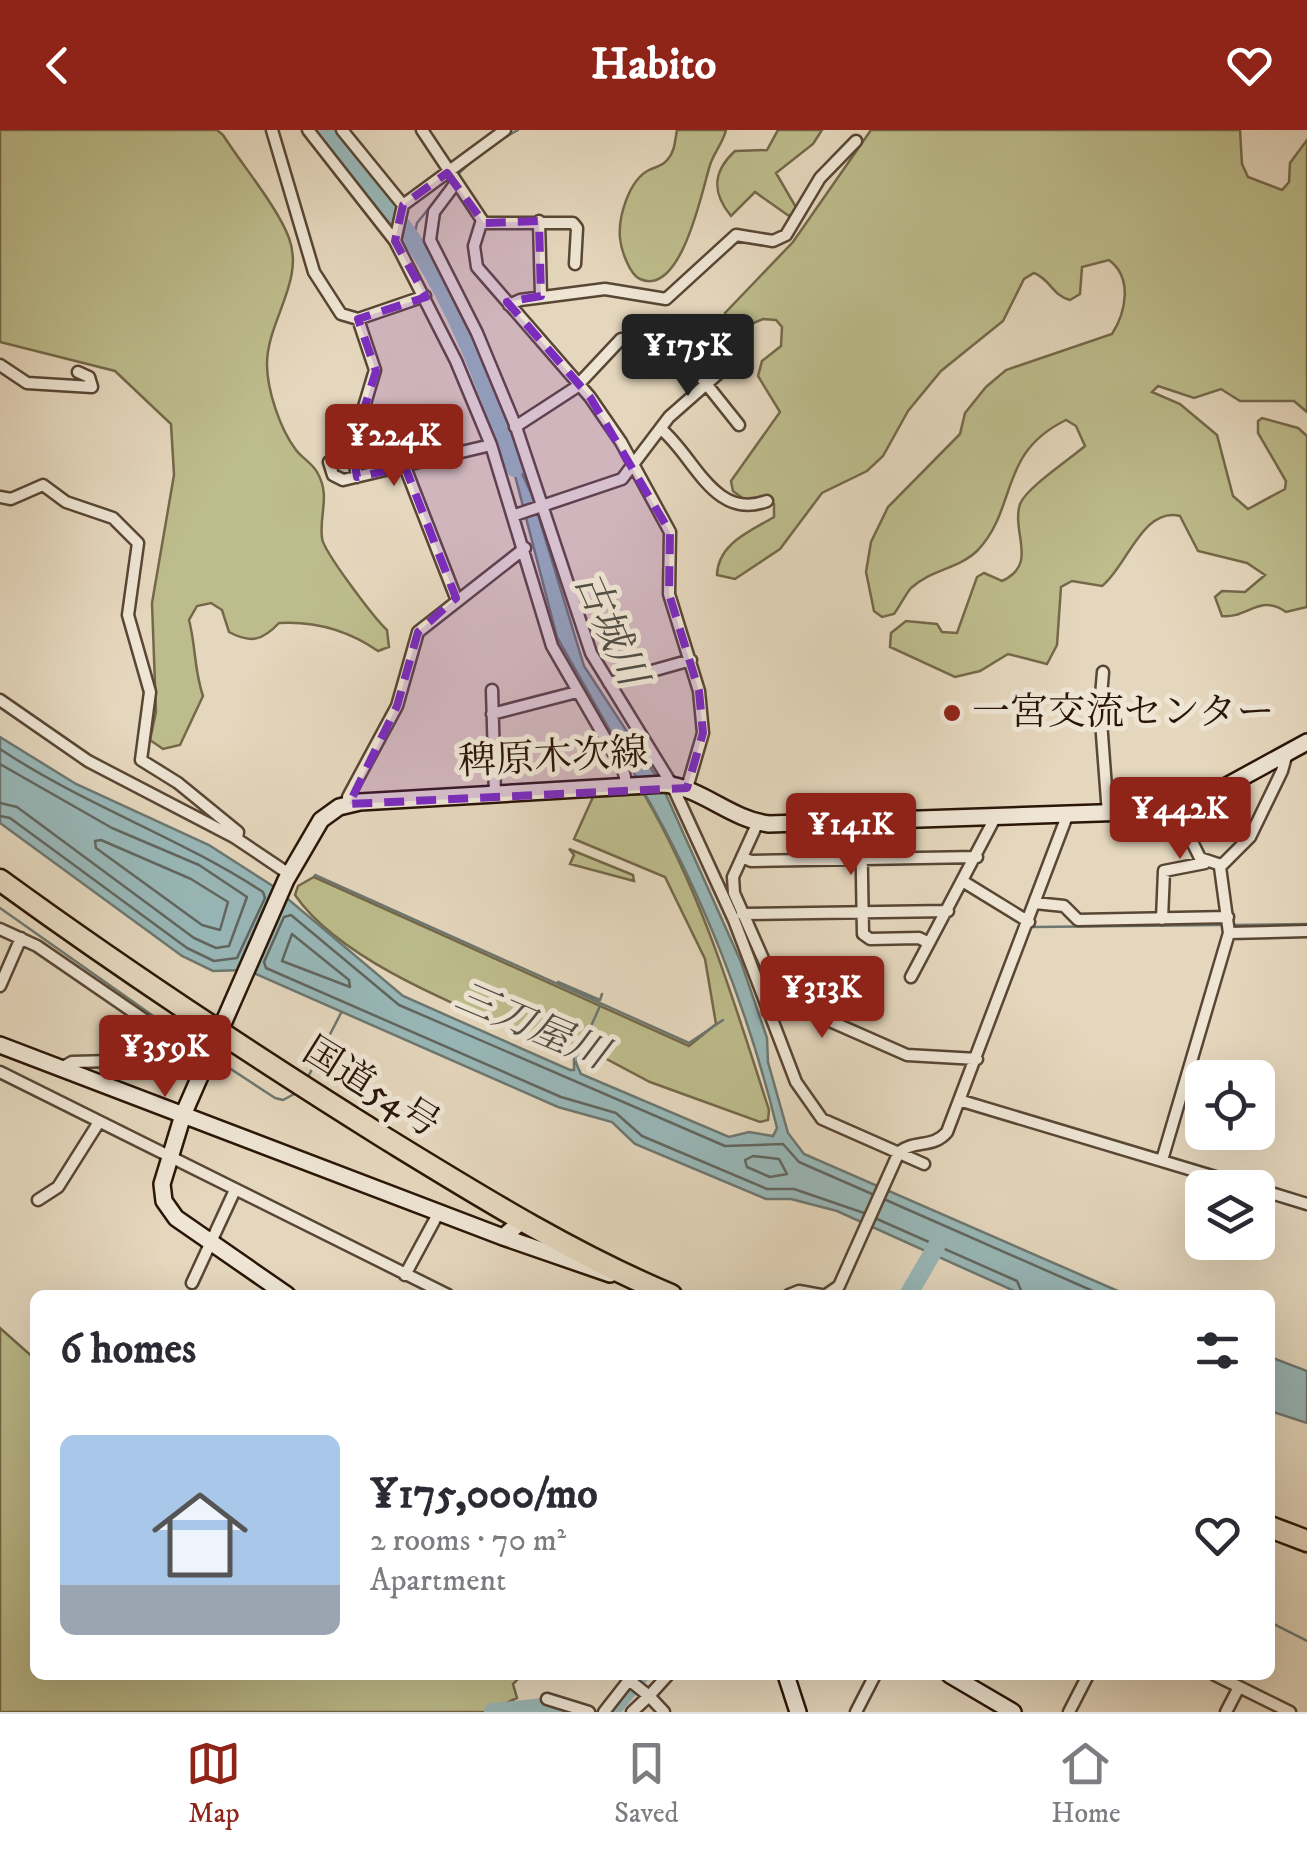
<!DOCTYPE html>
<html lang="en">
<head>
<meta charset="utf-8">
<style>
  :root { --surface:#fff; --page:#f2f2f3; --text:#2b2b33; --muted:#7c7c81; --line:#e1e1e2; --accent:#8f2418 }
  body { margin:0; font-family:"IM FELL DW Pica","Noto Serif JP",serif; background:var(--page); color:var(--text); height:100vh; display:flex; flex-direction:column; font-size:38px; white-space:nowrap }
  * { box-sizing:border-box; margin:0 }
  p { font-size:32px; color:var(--muted) }
  .icon { flex:none; width:55px; height:55px; fill:none; stroke:currentColor; stroke-width:2; stroke-linecap:round; stroke-linejoin:round }
  .map { position:relative; flex:1; overflow:hidden }
  .drawer { position:absolute; left:30px; top:1160px; width:1245px; height:390px; display:flex; flex-direction:column; background:var(--surface); border-radius:15px; box-shadow:0 10px 40px #0002 }
  .drawer>* { flex:none }
  .tools { position:absolute; left:1185px; top:930px; display:grid; gap:20px }
  .tools a { display:grid; place-items:center; width:90px; height:90px; border-radius:15px; background:var(--surface); box-shadow:0 10px 40px #0002; font-size:50px }
  .price { position:absolute; translate:-50% -85px; padding:0 22px; border-radius:10px; background:var(--accent); color:#fff; font-size:32px; line-height:65px; filter:drop-shadow(0 2px 5px #0008) }
  .price::after { content:''; position:absolute; left:50%; top:60px; width:30px; height:22px; margin-left:-15px; background:inherit; clip-path:polygon(0 0,100% 0,50% 100%) }
  .price.current { background:#222; color:#fff }
  ul { padding:0; list-style:none }
  li { display:flex; align-items:center; gap:30px; height:250px; padding:0 30px }
  li+li { border-top:2px solid var(--line) }
  li span { display:grid; place-items:center; flex:none; width:280px; height:200px; border-radius:15px; color:#555 }
  li>.icon { margin-inline-start:auto }
  span .icon { width:120px; height:120px; fill:#fffc; stroke-width:1 }
  li b { font-size:42px }
  h2 { display:flex; justify-content:space-between; align-items:center; height:120px; padding:0 30px; font-size:42px }
  header { display:flex; justify-content:space-between; align-items:center; height:130px; padding:0 30px; background:var(--accent); color:#fff; font-size:45px; font-weight:700 }
  .dock { display:flex; justify-content:space-around; align-items:center; height:140px; border-top:2px solid var(--line); background:var(--surface); font-size:28px; color:var(--muted) }
  .dock a { display:grid; justify-items:center; gap:5px }
  .dock .current { color:var(--accent) }
  .map>svg:first-child { display:block }
  .green { fill:#bdbc8c; stroke:#746849; stroke-width:2.5 }
  .water { fill:#98b8b9; stroke:#6c7771; stroke-width:2.5 }
  .lines { fill:none; stroke-linecap:round; stroke-linejoin:round }
  .shore { stroke:#616660; stroke-width:2.5 }
  .stream { stroke:#6c7771; stroke-width:2.5 }
  .river { stroke:#98b8b9; stroke-width:18 }
  .street-casing { stroke:#594634; stroke-width:15 }
  .secondary-casing { stroke:#2a1506; stroke-width:20 }
  .highway-casing { stroke:#2a1506; stroke-width:25 }
  .street { stroke:#eee5d4; stroke-width:10 }
  .secondary { stroke:#eee5d4; stroke-width:15 }
  .highway { stroke:#e5d7bd; stroke-width:20 }
  .marked { fill:#7b2cbf; fill-opacity:0.2; stroke:#7b2cbf; stroke-width:8; stroke-dasharray:20 12; stroke-linejoin:round }
  .poi-dot { fill:#8f2418; stroke:#eee5d4; stroke-width:4 }
  .labels { text-anchor:middle; dominant-baseline:central; stroke-width:10; stroke-linejoin:round; paint-order:stroke }
  .poi-label { font-size:38px; fill:#2a1506; stroke:#eee5d4; text-anchor:start }
  .street-label { font-size:38px; fill:#2a1506; stroke:#eee5d4 }
  .water-label { font-size:40px; font-style:italic; fill:#504e45; stroke:#eee5d4 }
</style>
</head>
<body>
<header><svg class="icon" aria-label="back" viewBox="0 0 24 24"><path d="M15 5l-7 7 7 7"/></svg>Habito<svg class="icon" aria-label="heart" viewBox="0 0 24 24"><path d="M12 20l-8-8c-3-5 5-10 8-4 3-6 11-1 8 4z"/></svg></header>
<div class="map">
<svg width="1307" height="1582" viewBox="0 0 1307 1582">
  <rect width="100%" height="100%" fill="#e5d7bd"/>
  <filter id="stains"><feTurbulence type="fractalNoise" baseFrequency=".002" numOctaves="4"/><feColorMatrix values="0 0 0 0 .2 0 0 0 0 .09 0 0 0 0 .02 0 0 0 .5 -.17"/></filter>
  <radialGradient id="worn" r=".72"><stop offset=".6" stop-color="#630" stop-opacity="0"/><stop offset="1" stop-color="#630" stop-opacity=".3"/></radialGradient>
  <!-- green -->
  <path class="green" d="M0,0H217L223,5C242,35 277,76 289,108C305,151 267,191 267,234C267,260 280,299 296,320C302,328 312,333 317,342C331,366 319,383 322,408C323,421 375,489 387,500L389,517L378,521C349,501 315,491 279,493C263,510 251,514 229,502L222,480L211,473L197,476L189,490C196,517 194,540 203,566L180,615L163,619L150,610L156,582L152,473L174,345L171,294L115,241L0,212Z
    M677,0H726C723,13 714,22 710,35C703,56 682,168 640,149C629,144 621,119 620,108C618,87 629,50 649,40C657,36 662,37 668,29C675,21 675,10 677,0Z
    M778,0H822L813,14L776,43L797,79L789,86L755,62L731,86C711,62 713,41 735,21L767,20Z
    M871,0H1240L1242,34L1248,47L1282,60L1289,52L1290,33L1307,10V282L1294,271H1240L1221,259L1194,268L1158,256L1152,262L1180,274L1217,305L1233,366L1248,379L1285,359L1286,351L1258,303V291L1262,288L1298,298L1307,306V477L1286,482C1260,463 1247,489 1222,486L1215,467L1222,461L1245,462L1265,445L1247,433L1198,421L1180,386C1143,376 1126,438 1102,456L1072,451L1061,457L1057,515L1047,534L1008,524L980,541L955,547L890,517L891,503L906,491L937,494L942,502L957,503L977,447L984,443L1002,451C1039,434 1011,403 1020,374C1026,358 1070,329 1085,316L1076,296L1066,290C998,323 1018,377 978,420C959,439 930,440 911,458C905,465 900,476 894,484L882,487L874,481L866,442L871,412L888,377L960,304L965,283L986,257L1006,240L1112,204C1126,182 1133,148 1109,130L1082,137L1080,164L1070,170C1053,166 1050,149 1034,143L1024,149L1003,191L941,241L908,281L883,326L867,341L822,363L780,419L735,449L717,445C718,413 751,401 774,387V374L763,368L745,370L733,361L731,351L780,282L758,246L762,231L781,216L782,197L776,190L763,189L739,199L728,192L725,183L793,112Z
    M644,664C702,763 734,872 769,980L768,990L760,992L650,952L597,924L569,923C487,886 346,839 295,765L298,756L314,747L689,916L716,894L705,829L665,747L574,709L593,667Z
    M569,719L633,745L634,751L570,734L574,725Z
    M0,1198L35,1229V1545H522L513,1554L517,1568L487,1582H0Z"/>
  <!-- water -->
  <path class="water" d="M505,307L532,365L584,536L660,652H639L557,507Z
    M0,607L76,654L209,715L279,760L243,840L213,841L182,826L0,693Z
    M663,658L741,832L767,908L768,932L788,1003L804,1024L1127,1165H1023L837,1081L791,1069H766L635,1014L612,992L558,977L249,841L282,764L403,866L570,940H574V925L584,903L588,905L576,933L581,944L729,1007L749,1002L773,1006L777,998C749,882 702,762 642,659Z
    M1270,1227L1307,1241V1293L1270,1281Z"/>
  <g class="lines">
    <!-- shore -->
    <path class="shore" d="M0,619C84,675 179,707 263,762L265,768L237,828L214,831L187,818L10,688L0,686
      M0,634L112,698L199,735L247,767L229,816L216,818L194,808L17,677L0,673
      M101,710L191,749L228,772L220,800L202,795L96,718L95,711Z
      M292,804L349,850L350,857L282,831Z
      M753,1026L779,1029L787,1044L770,1047L747,1037L745,1030Z
      M886,1070L1102,1165
      M864,1083L794,1059H767L642,1006L616,983L561,967L266,838L264,832L284,787L291,785L399,875L725,1016L783,1014L799,1032L872,1064
      M877,1089L1017,1151L1023,1165"/>
    <!-- stream -->
    <path class="stream" d="M493,14L518,0
      M455,47L475,28
      M413,111L417,93L450,52
      M315,745L689,913L723,890
      M0,778L203,921
      M1234,795L1307,794
      M1033,797L1221,795
      M558,852L600,870L602,864
      M587,905L600,876
      M214,928L275,968L283,970L296,963
      M308,947L341,883
      M1270,1492L1307,1511"/>
    <!-- river -->
    <path class="river" d="M324,0C354,38 389,74 415,114C461,184 487,260 515,338
      M908,1165L936,1117
      M493,1582L544,1577L568,1582
      M610,1582L640,1545"/>
    <!-- street casing -->
    <g class="street-casing">
      <path id="street" d="M272,0L314,142L341,184L358,189L425,166
        M308,0L395,111
        M342,0L403,75
        M422,0L482,90L474,116L477,137L590,267L621,312L670,402L669,464L699,561L703,603L687,658
        M505,0L403,75L395,111L456,231L491,315L552,516L623,639L627,656
        M455,54L434,82L430,110L477,203L516,297L591,523L672,655L734,790L796,952L822,989L924,1034
        M539,91L541,166
        M482,93H573L577,98L575,134
        M509,175L520,170L605,159L666,169L736,105L773,111L786,105L820,48L856,11
        M676,216L739,295
        M0,235L27,253L92,257L89,247L78,242
        M515,297L575,258L621,209
        M661,299C695,327 714,391 767,371
        M329,332L333,345L343,350L491,315
        M405,337L456,468
        M357,347L352,317L375,240L358,189
        M0,367L11,369L43,355L66,372L113,388L138,413L128,485L150,562L141,630L178,653L238,702L237,709
        M515,385L622,349L669,287L745,220
        M1103,542L1100,578L1108,684
        M609,553L691,530
        M492,560L495,665
        M0,570L88,631L234,707L289,744
        M492,584L577,562
        M349,674L348,667L397,576L418,502L525,418
        M1176,679L1200,728L1221,735
        M861,691L863,804L870,809L919,808L929,813L996,686
        M758,692L733,747L734,763L776,858L798,877L907,925L977,929
        M742,727L751,731L977,727
        M964,752L1029,792
        M1035,773L1064,776L1078,790L1228,787
        M742,784L948,781
        M1162,789L1164,741L1205,733
        M0,799L37,816L206,932
        M1229,803L1307,801
        M911,847L929,813
        M0,856L21,808
        M61,938L72,932L188,929L197,925
        M0,942L448,1165
        M962,971L1252,1058
        M1162,1030L1229,803L1220,737L1250,707L1282,641L1287,623
        M1258,1059L1307,1074
        M38,1070L58,1057L99,992
        M405,1145L439,1082
        M192,1153L235,1060
        M789,1165L799,1161L821,1165
        M826,1165L839,1156L899,1022C914,1010 934,1018 947,1002L1067,686
        M634,1545L629,1550L649,1566L668,1545
        M1215,1545L1290,1582
        M547,1569L589,1582
        M604,1582L629,1550
        M632,1582L649,1566L664,1582
        M856,1582L875,1545
        M1069,1582L1088,1545
        M1226,1582L1239,1557"/>
    </g>
    <!-- secondary casing -->
    <g class="secondary-casing">
      <path id="secondary" d="M0,915L503,1107L522,1091
        M503,1107L610,1144
        M287,1165L176,1088L164,1071L162,1054L183,985L286,750L321,690L339,677L360,672L665,654C704,659 730,689 769,694L1159,681L1199,671L1307,612
        M786,1545L798,1582
        M950,1545L1013,1582"/>
    </g>
    <!-- highway casing -->
    <g class="highway-casing">
      <path id="highway" d="M0,750C125,841 254,926 385,1008C478,1065 571,1123 671,1165
        M1270,1397L1307,1411"/>
    </g>
    <!-- street -->
    <use href="#street" class="street"/>
    <!-- secondary -->
    <use href="#secondary" class="secondary"/>
    <!-- highway -->
    <use href="#highway" class="highway"/>
  </g>
  <!-- marked area -->
  <path class="marked" d="M447,43L484,93L539,91L541,166L507,172L590,267L670,402L669,464L699,561L703,603L687,658L349,674L397,576L418,502L456,468L405,337L357,347L352,317L376,241L358,189L426,167L395,111L403,75Z"/>
  <!-- markers -->
  <circle class="poi-dot" cx="952" cy="583" r="10"/>
  <g class="labels">
    <!-- poi labels -->
    <g class="poi-label">
      <text x="972" y="583">一宮交流センター</text>
    </g>
    <!-- street labels -->
    <g class="street-label">
      <text transform="translate(553 628) rotate(-3)">稗原木次線</text>
      <text transform="translate(371 958) rotate(32)">国道54号</text>
    </g>
    <!-- water labels -->
    <g class="water-label">
      <text transform="translate(609 499) rotate(66)">古城川</text>
      <text transform="translate(531 897) rotate(23)">三刀屋川</text>
    </g>
  </g>
  <rect width="100%" height="100%" filter="url(#stains)"/>
  <rect width="100%" height="100%" fill="url(#worn)"/>
</svg>
<div class="tools">
<a><svg class="icon" aria-label="locate" viewBox="0 0 24 24"><circle cx="12" cy="12" r="6"/><path d="M12 2v4M12 18v4M2 12h4M18 12h4"/></svg></a>
<a><svg class="icon" aria-label="layers" viewBox="0 0 24 24"><path d="M12 4l9 5-9 5-9-5zM3 14l9 5 9-5"/></svg></a>
</div>
<b class="price current" style="left:688px;top:269px">¥175K</b>
<b class="price" style="left:394px;top:359px">¥224K</b>
<b class="price" style="left:1180px;top:732px">¥442K</b>
<b class="price" style="left:851px;top:748px">¥141K</b>
<b class="price" style="left:822px;top:911px">¥313K</b>
<b class="price" style="left:165px;top:970px">¥359K</b>
<section class="drawer">
<h2>6 homes<svg class="icon" aria-label="filters" viewBox="0 0 24 24"><path d="M4 7h16M4 17h16"/><circle cx="9" cy="7" r="2"/><circle cx="15" cy="17" r="2"/></svg></h2>
<ul>
<li><span style="background:linear-gradient(#a9c7e8 75%,#9aa5b1 0)"><svg class="icon" aria-label="home" viewBox="0 0 24 24"><path d="M3 11l9-7 9 7M6 9v11h12V9"/></svg></span><div><b>¥175,000/mo</b><p>2 rooms · 70 m²</p><p>Apartment</p></div><svg class="icon" aria-label="heart" viewBox="0 0 24 24"><path d="M12 20l-8-8c-3-5 5-10 8-4 3-6 11-1 8 4z"/></svg></li>
</ul>
</section>
</div>
<nav class="dock">
<a class="current"><svg class="icon" aria-label="map" viewBox="0 0 24 24"><path d="M3 6l6-2 6 2 6-2v14l-6 2-6-2-6 2zM9 4v14M15 6v14"/></svg>Map</a>
<a><svg class="icon" aria-label="saved" viewBox="0 0 24 24"><path d="M7 4h10v16l-5-4-5 4z"/></svg>Saved</a>
<a><svg class="icon" aria-label="home" viewBox="0 0 24 24"><path d="M3 11l9-7 9 7M6 9v11h12V9"/></svg>Home</a>
</nav>
</body>
</html>
